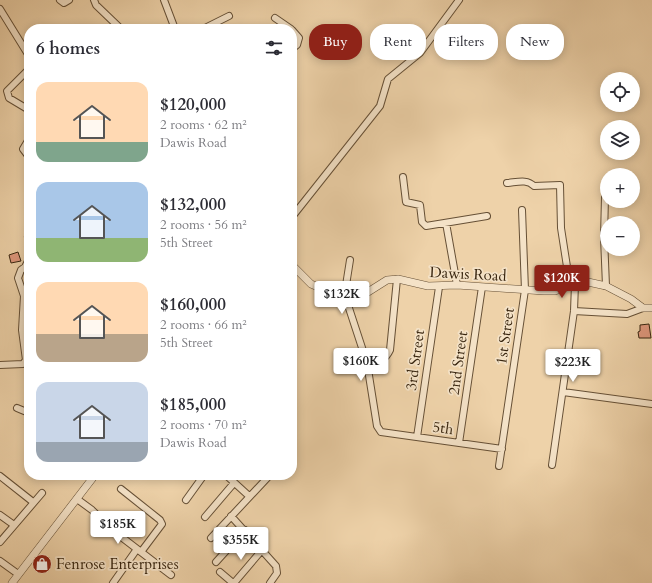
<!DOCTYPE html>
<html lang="en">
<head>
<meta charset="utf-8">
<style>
  :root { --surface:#fff; --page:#f2f2f3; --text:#2b2b33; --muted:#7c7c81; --accent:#8f2418 }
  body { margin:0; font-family:Cardo,serif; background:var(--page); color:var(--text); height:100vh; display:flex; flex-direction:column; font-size:15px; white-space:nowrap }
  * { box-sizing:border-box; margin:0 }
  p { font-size:13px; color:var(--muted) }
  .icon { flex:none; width:22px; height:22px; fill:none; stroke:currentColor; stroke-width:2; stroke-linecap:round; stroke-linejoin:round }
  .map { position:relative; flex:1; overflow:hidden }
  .sheet { position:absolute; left:24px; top:24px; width:273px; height:456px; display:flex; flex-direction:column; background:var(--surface); border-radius:16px; box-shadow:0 2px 10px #0003 }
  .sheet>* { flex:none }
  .guide { position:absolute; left:309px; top:24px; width:283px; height:36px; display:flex; gap:8px }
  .controls { position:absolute; left:600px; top:72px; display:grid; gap:8px }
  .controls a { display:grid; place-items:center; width:40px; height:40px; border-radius:50%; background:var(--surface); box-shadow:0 2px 10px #0003; font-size:20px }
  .price { position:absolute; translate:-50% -34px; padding:0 9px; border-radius:4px; background:#fff; color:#222; font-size:13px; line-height:26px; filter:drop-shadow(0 1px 2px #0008) }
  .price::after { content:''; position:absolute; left:50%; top:24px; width:12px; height:9px; margin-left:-6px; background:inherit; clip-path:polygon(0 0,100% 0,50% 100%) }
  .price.current { background:var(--accent); color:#fff }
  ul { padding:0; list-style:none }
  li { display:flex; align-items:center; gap:12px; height:100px; padding:0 12px }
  li span { display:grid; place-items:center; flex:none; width:112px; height:80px; border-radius:12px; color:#555 }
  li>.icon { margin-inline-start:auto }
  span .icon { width:48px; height:48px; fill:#fffc; stroke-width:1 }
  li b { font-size:17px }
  h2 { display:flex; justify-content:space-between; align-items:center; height:48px; padding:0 12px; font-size:17px }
  .pill { padding:0 14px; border-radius:16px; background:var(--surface); box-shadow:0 2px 10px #0003; font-size:14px; line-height:36px }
  .pill.current { background:var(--accent); color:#fff }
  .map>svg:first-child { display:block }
  .building { fill:#de977c; stroke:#38250f }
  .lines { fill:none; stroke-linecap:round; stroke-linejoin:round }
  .minor-casing { stroke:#665036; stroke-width:8 }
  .tertiary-casing { stroke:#665036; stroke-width:8 }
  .minor { stroke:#f4e2c7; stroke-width:6 }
  .tertiary { stroke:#f4e2c7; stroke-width:7 }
  .labels { text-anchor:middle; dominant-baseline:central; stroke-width:3.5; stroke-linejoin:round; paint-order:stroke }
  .street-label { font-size:15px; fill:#38250f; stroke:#f4e2c7 }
  .poi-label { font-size:15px; fill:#38250f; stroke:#f4e2c7; text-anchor:start }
</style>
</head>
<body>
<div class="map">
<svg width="652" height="583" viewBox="0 0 652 583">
  <rect width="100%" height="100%" fill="#eed2a9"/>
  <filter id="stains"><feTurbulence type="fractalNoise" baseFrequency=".005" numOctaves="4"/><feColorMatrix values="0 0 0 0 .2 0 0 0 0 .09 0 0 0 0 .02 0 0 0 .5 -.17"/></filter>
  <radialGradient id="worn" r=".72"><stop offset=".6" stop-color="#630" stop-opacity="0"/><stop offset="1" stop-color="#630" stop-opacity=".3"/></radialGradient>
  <!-- building -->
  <path class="building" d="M18,252L21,261L11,263L9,255Z
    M649,324L651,338H639L638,332L640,331V325Z"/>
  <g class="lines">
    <!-- minor casing -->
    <g class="minor-casing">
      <path id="minor" d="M60,0L64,3L69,0
        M94,0L96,5L121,29
        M164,0L175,29
        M0,9L29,56
        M275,18L291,29
        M203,29L229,16
        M292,30L299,38L297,45L292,49
        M29,69L7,91L9,98L29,110
        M29,139L23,149L29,157
        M403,177L406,202L420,205L422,222L426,226L487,216
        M507,183C518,182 527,179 534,186L560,185L561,228L570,286
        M605,197L604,237L606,286
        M292,217L380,106L388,79L420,53L459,0
        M446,223L457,285
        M28,237L29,239
        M344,298L350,260
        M346,299L367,363L377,426L381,432L502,449
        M574,311L627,314L643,308
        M367,363C378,361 385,361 390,350L397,279
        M0,365L23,364L26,360L22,330L24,296L18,278L21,270L25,267L29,259
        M563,392L652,404
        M17,408L29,413
        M417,437L439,287
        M459,443L482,287
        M552,465L574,311L575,284
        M499,466L525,290L522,210
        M226,475L249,496
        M0,476L33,502
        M121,489L160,520L162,524L141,552
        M77,499L92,510L111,529L171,575
        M186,500L204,475
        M0,515L14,525
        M231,516L276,566L277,573L270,583
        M205,517L234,483
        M211,538L270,475
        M0,542L42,493
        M0,561L18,574
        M216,562L245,530
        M220,572L233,583
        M113,583L137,549
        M234,583L262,550"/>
    </g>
    <!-- tertiary casing -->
    <g class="tertiary-casing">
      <path id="tertiary" d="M292,265L311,284L346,299L368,292L387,280L398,279L428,286L457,285L544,291H555L575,284L588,282L606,286L631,299L643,308H652
        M12,583L95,475"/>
    </g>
    <!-- minor -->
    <use href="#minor" class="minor"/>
    <!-- tertiary -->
    <use href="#tertiary" class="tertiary"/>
  </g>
  <!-- icons -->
  <defs>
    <g id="shop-disc" transform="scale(1)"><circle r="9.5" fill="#8f2418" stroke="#f4e2c7"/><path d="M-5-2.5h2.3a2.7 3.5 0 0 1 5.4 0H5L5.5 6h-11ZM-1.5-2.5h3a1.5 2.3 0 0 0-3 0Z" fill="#fff"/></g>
  </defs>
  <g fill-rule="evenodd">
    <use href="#shop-disc" x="42" y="564"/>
  </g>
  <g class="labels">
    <!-- street labels -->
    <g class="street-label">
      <text transform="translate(468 274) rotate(3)">Dawis Road</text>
      <text transform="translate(505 336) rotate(-82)">1st Street</text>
      <text transform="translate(415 360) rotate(-82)">3rd Street</text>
      <text transform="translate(458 363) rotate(-82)">2nd Street</text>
      <text transform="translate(443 428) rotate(8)">5th</text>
    </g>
    <!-- poi labels -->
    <g class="poi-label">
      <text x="56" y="564">Fenrose Enterprises</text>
    </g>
  </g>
  <rect width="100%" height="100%" filter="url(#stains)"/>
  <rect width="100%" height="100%" fill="url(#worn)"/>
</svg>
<div class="controls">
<a><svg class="icon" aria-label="locate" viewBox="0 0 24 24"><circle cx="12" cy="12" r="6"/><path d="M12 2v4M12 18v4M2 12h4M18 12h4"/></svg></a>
<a><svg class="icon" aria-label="layers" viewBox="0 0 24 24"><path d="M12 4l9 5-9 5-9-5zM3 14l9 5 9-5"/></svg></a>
<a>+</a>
<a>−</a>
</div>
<b class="price current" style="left:562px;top:299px">$120K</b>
<b class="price" style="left:342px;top:315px">$132K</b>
<b class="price" style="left:361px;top:382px">$160K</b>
<b class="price" style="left:573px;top:383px">$223K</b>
<b class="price" style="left:118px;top:545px">$185K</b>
<b class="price" style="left:241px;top:561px">$355K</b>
<div class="guide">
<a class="pill current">Buy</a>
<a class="pill">Rent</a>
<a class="pill">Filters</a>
<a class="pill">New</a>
</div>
<section class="sheet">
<h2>6 homes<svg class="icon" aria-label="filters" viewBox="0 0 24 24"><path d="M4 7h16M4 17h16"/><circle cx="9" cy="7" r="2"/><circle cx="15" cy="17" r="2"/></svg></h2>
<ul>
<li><span style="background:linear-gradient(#ffd9b3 75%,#7fa58c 0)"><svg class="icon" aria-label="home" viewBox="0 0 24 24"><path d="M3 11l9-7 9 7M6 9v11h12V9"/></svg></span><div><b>$120,000</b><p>2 rooms · 62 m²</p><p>Dawis Road</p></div></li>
<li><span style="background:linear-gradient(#a9c7e8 70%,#8fb573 0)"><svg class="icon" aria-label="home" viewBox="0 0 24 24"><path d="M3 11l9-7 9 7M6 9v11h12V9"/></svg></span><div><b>$132,000</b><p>2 rooms · 56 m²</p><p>5th Street</p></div></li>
<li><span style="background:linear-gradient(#ffd9b3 65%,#b9a48a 0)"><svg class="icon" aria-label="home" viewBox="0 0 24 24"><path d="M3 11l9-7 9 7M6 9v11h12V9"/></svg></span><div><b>$160,000</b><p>2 rooms · 66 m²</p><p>5th Street</p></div></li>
<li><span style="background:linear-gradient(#c9d6e8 75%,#9aa5b1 0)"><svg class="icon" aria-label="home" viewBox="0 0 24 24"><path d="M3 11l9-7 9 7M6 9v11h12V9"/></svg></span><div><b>$185,000</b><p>2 rooms · 70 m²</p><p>Dawis Road</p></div></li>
</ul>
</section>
</div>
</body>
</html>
